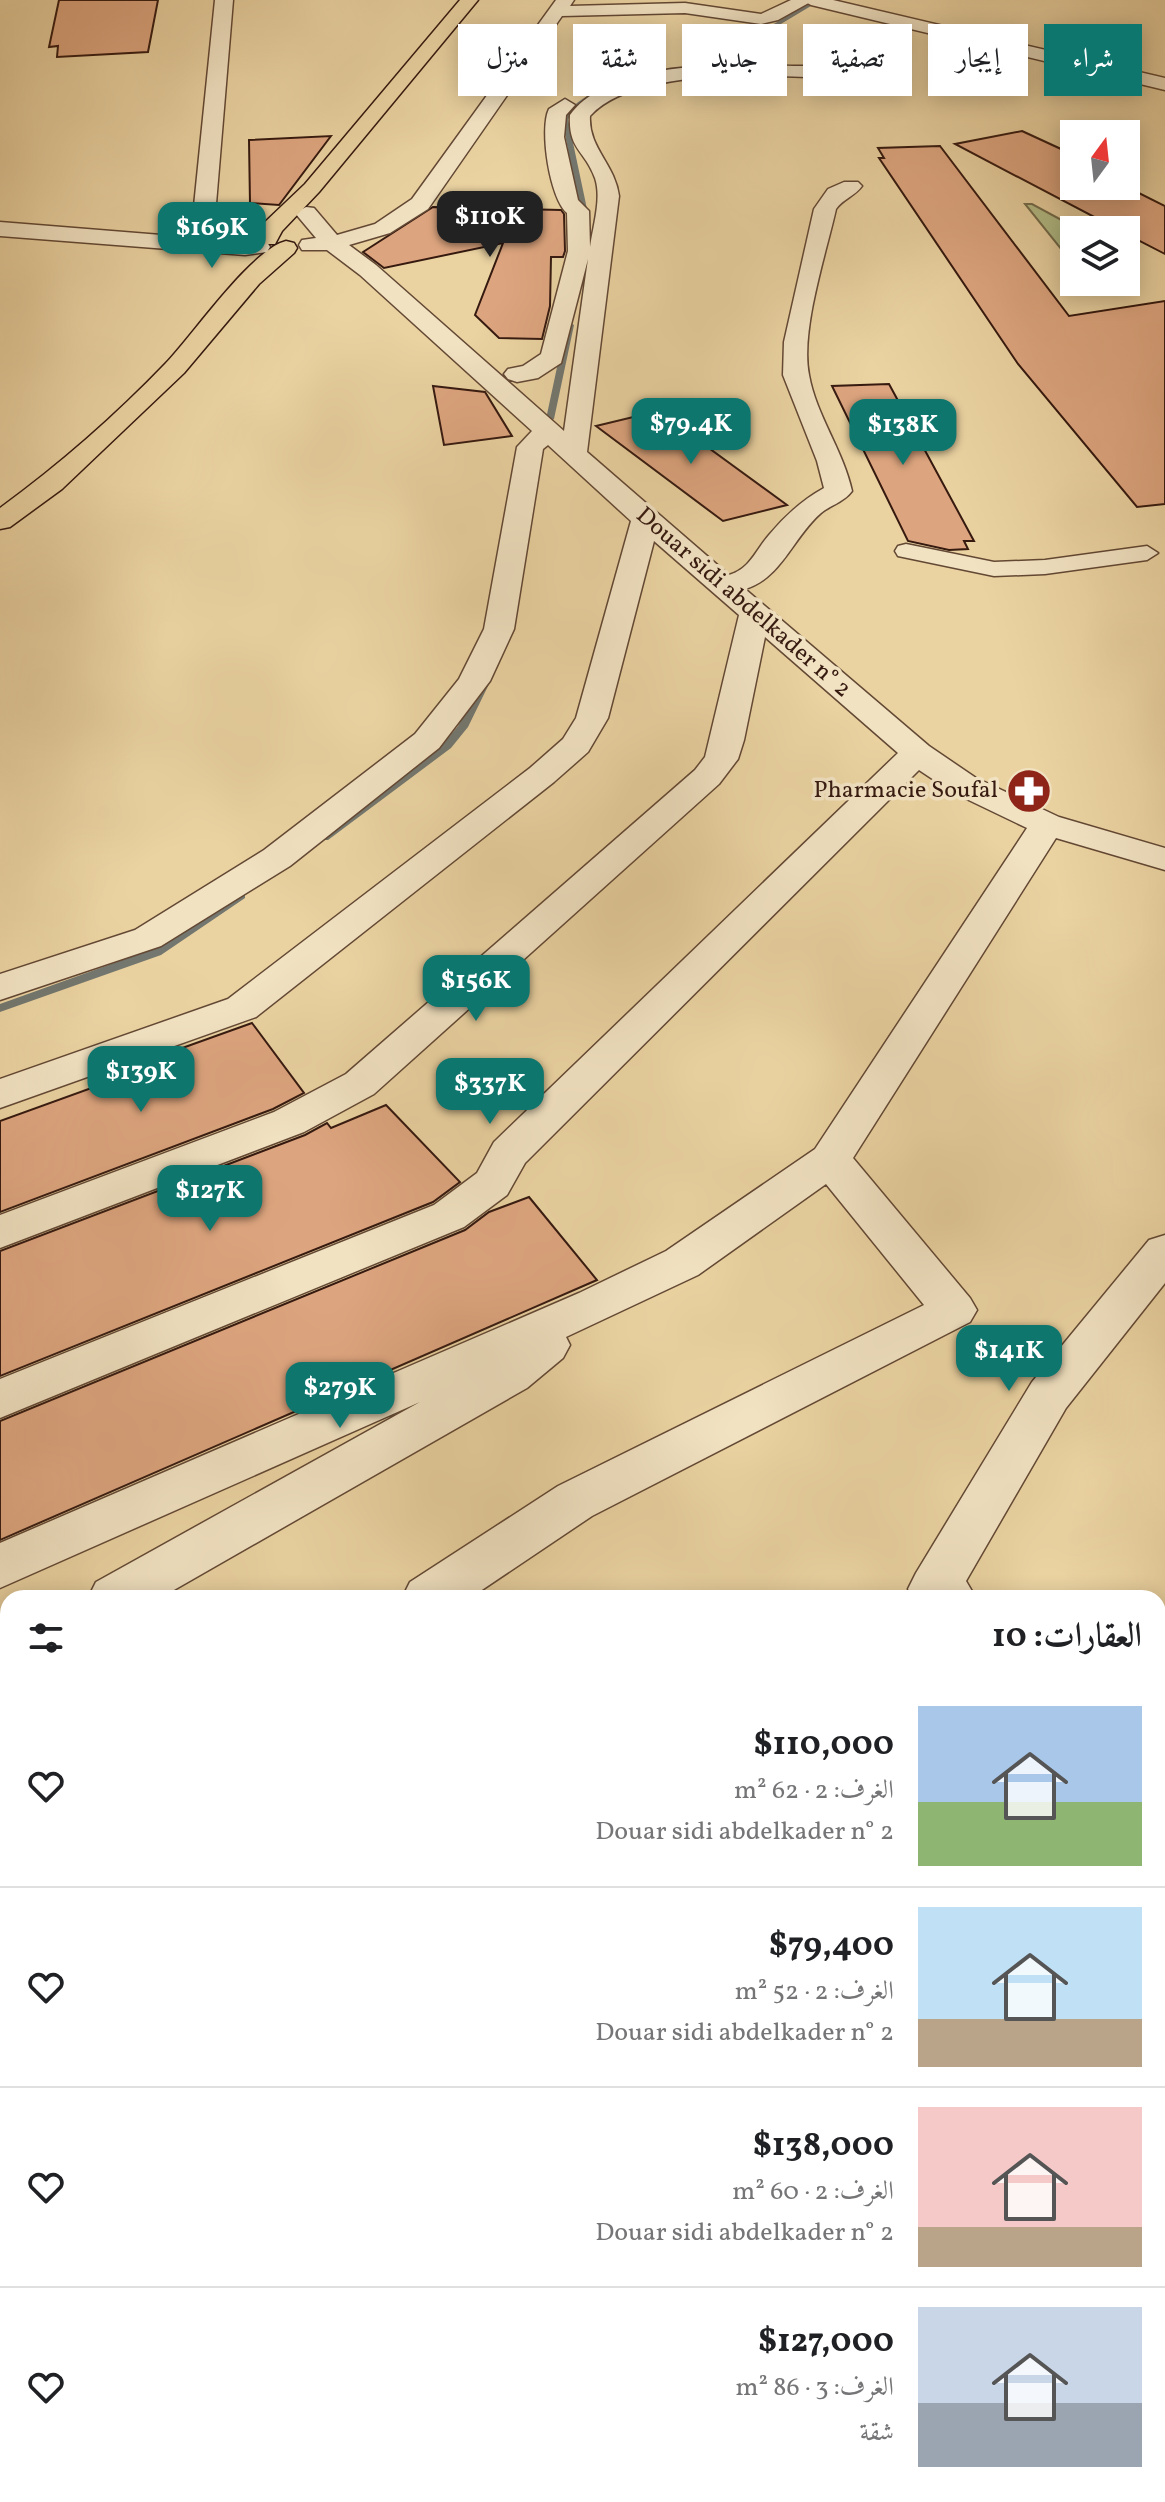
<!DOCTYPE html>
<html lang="ar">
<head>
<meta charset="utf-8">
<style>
  :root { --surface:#fff; --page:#f2f2f2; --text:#202124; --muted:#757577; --line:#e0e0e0; --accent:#0f766e }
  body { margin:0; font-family:Vollkorn,Amiri,serif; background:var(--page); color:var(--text); direction:rtl; height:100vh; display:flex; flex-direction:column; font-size:30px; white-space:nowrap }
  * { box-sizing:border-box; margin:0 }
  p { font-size:26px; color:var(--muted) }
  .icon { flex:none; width:44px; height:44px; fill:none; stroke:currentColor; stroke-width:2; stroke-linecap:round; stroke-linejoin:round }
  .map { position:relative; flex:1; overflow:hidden; direction:ltr }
  .drawer { position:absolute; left:0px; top:1590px; width:1166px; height:912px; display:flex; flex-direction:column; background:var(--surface); border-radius:24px 24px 0 0; box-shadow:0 4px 20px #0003; direction:rtl }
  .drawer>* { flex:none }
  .top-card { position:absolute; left:24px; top:24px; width:1118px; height:72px; direction:rtl; display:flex; gap:16px }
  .needle { width:52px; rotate:15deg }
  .fabs { position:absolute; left:1060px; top:120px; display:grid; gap:16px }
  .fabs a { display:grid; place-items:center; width:80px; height:80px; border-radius:0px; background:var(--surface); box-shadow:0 4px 20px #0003; font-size:40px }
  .price { position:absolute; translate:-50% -68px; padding:0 18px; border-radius:16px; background:var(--accent); color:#fff; font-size:26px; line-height:52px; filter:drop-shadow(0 2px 4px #0008) }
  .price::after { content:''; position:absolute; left:50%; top:48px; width:24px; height:18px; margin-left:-12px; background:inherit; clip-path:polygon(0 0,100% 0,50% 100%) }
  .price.on { background:#222; color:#fff }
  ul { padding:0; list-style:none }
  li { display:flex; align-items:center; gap:24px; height:200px; padding:0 24px }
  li+li { border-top:2px solid var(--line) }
  li span { display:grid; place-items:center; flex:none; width:224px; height:160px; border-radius:0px; color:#555 }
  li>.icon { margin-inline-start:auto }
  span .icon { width:96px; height:96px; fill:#fffc; stroke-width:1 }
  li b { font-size:34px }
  h2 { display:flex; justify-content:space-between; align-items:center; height:96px; padding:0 24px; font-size:34px }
  .tag { padding:0 28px; border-radius:0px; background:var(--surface); box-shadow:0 4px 20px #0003; font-size:28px; line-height:72px }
  .tag.on { background:var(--accent); color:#fff }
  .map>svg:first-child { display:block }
  .green { fill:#b3bd87; stroke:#746c4c; stroke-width:2 }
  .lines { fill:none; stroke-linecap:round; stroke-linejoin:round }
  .stream { fill:#73776f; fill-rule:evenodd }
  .building { fill:#dda57f; stroke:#361a10; stroke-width:2 }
  .pedestrian-casing { stroke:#634834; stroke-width:3 }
  .minor-casing { stroke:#634834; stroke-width:3 }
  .tertiary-casing { stroke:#634834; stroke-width:3 }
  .primary-casing { stroke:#361a10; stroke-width:3 }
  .pedestrian { fill:#f1e2c2; fill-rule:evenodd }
  .minor { fill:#f1e2c2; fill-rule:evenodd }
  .tertiary { fill:#f1e2c2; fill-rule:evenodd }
  .primary { fill:#ead2a1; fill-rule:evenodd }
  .labels { text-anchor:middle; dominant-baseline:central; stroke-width:7; stroke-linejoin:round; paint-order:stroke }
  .far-street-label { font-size:24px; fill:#361a10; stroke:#f1e2c2 }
  .far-poi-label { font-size:24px; fill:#361a10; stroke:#f1e2c2; text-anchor:end }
</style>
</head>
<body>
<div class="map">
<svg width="1165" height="2502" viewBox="0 0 1165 2502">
  <rect width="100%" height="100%" fill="#ead2a1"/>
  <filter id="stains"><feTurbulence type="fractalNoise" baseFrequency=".0025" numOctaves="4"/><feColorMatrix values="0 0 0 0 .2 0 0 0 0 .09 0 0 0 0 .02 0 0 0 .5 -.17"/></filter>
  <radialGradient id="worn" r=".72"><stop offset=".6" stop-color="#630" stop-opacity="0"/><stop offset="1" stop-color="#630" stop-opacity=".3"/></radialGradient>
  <!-- green -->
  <path class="green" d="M1025,204H1032L1080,230H1074V265Z"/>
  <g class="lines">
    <!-- stream -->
    <path class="stream" d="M814,0H821L719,61L681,73L678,71L715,59Z
      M612,85L617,86L588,99L568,119L587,209L588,222L585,224L582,222L562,119C575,101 591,92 612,85Z
      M570,323L574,325L554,419L550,421L546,419L566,325Z
      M486,677L491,680L468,727L451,748L328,840H320V836L443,744L458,726L481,680Z
      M241,891L245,892V898L161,955L0,1012V1004L153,949Z"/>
  </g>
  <!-- building -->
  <path class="building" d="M59,0H158L148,52L57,57L58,46L49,47Z
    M1022,131L1074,155V186H1125L1165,206V254L1126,234V230H1119L955,144Z
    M331,136L279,205L250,203L249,140Z
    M940,146L1069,316L1165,301V504L1137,507L1018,364L879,158H884L878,148Z
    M433,207L561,210L564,214L565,251L563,257H551L550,306L542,339L499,338L475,315L503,243L384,268L363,252Z
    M889,384L974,541H964L968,549L949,550L908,541L832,386Z
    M433,386L485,392L512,436L444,445Z
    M658,411L787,505L723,521L596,426Z
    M252,1023L304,1093L273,1109L0,1212V1121L122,1077L118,1071Z
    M386,1105L460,1182L433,1202L0,1376V1251L305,1135L327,1123L331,1128Z
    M529,1197L597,1280L0,1540V1421L465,1230L489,1212Z"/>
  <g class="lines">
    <!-- pedestrian casing -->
    <g class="pedestrian-casing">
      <path id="pedestrian" d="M906,544L994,562L1045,560L1147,546L1158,553L1147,560L1045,574L994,576L898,556L895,551L898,546Z"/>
    </g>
    <!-- minor casing -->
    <g class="minor-casing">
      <path id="minor" d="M215,0H233L215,216C226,236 247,237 267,242L270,247L267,252L245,255L0,236V222L211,239L193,216Z
        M556,0H574L570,6L685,3L761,14L791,0H814L778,20L761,24L685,13L562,16L428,209L390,233L349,245L376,265L564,431L588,259L561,363L538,378L517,382L508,379L504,374L508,369L523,366L541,354L568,251L567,213C550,199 539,129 549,109L565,99L575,105L566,115L564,137L578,200L589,211L590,247C593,226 602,198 595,178C585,150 568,150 570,115C611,59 731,64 794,66C820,66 849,65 875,71L877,75L868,81C799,76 639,62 590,116C588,148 615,164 619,196L587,452L729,575C751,568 755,551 769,535C785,516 802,500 824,488L817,461L783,375L784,342L814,209L828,189L844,182H858L862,186C855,196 843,199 836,209C826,254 800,331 809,375C816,415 843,450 852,491C844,502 831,505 821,513C793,537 782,578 745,589L929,746L976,778L1059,817L1165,848V870L1056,838L853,1158L970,1298L977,1310L970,1322L592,1516L470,1598H402L410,1582L558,1486L924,1305L826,1184L698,1275L566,1337L570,1345L563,1358L527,1388L160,1598H88L96,1582L420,1402L0,1588V1543L579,1293L666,1251L815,1149L1027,828L952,792L919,770L525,1163L507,1195L464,1227L0,1418V1379L434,1205L477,1173L494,1142L898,753L765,637L744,740L738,759L719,784L374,1094L304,1132L0,1248V1215L274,1112L346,1074L695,770L705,757L739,615L654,541L608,718L588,752L554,782L256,1017L0,1108V1079L228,999L530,768L563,739L576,718L631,521L548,445L543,449L514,629L490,681L439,748L290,866L161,946L0,1000V974L135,930L264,850L415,734L459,679L484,629L517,447L532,431L360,275L327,250H302L299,245L302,240L316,238L295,213L306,207L314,208L337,235L375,224L412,199Z
        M1165,1235V1283L1066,1408L966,1581L976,1598H913L908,1589L916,1573L1032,1382L1149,1240Z
        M8,1633V1683L0,1686V1636Z
        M8,1869V1930L0,1933V1872Z
        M0,2272L8,2275V2345L0,2342Z
        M41,2494H111L108,2502H38Z
        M635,2494H705L704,2502H634Z
        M1018,2494H1088V2502H1018Z"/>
    </g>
    <!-- tertiary casing -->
    <g class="tertiary-casing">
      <path id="tertiary" d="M802,0H833L1165,78V90L811,5Z"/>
    </g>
    <!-- primary casing -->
    <g class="primary-casing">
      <path id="primary" d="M460,0H478L319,192L282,231L275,244H259L256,239L264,223L305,184Z
        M286,241L294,243L297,248L294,253L259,284L184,373L62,489L10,527L0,529V508C59,465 116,415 166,363C193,335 251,250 286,241Z"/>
    </g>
    <!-- pedestrian -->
    <use href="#pedestrian" class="pedestrian"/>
    <!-- minor -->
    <use href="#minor" class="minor"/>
    <!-- tertiary -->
    <use href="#tertiary" class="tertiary"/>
    <!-- primary -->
    <use href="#primary" class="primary"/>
  </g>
  <!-- icons -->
  <defs>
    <g id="pharmacy-disc" transform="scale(2.3)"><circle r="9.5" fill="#8f2418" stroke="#f1e2c2"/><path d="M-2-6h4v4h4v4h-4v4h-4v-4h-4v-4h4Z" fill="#fff"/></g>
  </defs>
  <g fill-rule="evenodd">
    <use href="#pharmacy-disc" x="1029" y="791"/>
  </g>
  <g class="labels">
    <!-- far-street labels -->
    <g class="far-street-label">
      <text transform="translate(743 603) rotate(41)">Douar sidi abdelkader n° 2</text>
    </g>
    <!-- far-poi labels -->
    <g class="far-poi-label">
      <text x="998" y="791">Pharmacie Soufal</text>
    </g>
  </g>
  <rect width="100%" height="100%" filter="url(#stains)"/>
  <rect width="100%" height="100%" fill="url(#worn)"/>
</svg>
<div class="fabs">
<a><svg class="needle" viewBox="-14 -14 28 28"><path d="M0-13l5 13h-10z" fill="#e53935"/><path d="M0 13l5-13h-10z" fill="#757577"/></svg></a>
<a><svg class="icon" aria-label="layers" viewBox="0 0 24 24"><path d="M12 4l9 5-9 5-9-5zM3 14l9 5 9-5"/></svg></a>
</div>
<b class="price on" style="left:490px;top:259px">$110K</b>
<b class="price" style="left:212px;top:270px">$169K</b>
<b class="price" style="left:691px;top:466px">$79.4K</b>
<b class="price" style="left:903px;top:467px">$138K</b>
<b class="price" style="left:476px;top:1023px">$156K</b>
<b class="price" style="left:141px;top:1114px">$139K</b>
<b class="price" style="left:490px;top:1126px">$337K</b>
<b class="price" style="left:210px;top:1233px">$127K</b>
<b class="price" style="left:1009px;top:1393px">$141K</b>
<b class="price" style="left:340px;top:1430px">$279K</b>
<div class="top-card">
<a class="tag on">شراء</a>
<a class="tag">إيجار</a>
<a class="tag">تصفية</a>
<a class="tag">جديد</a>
<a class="tag">شقة</a>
<a class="tag">منزل</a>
</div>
<section class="drawer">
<h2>العقارات: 10<svg class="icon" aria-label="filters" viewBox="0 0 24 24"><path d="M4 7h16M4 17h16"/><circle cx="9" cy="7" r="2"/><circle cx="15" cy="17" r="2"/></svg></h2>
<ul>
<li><span style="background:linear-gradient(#a9c7e8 60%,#8fb573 0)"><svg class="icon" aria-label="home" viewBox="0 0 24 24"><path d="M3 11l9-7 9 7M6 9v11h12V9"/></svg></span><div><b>$110,000</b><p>الغرف: 2 · 62 m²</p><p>Douar sidi abdelkader n° 2</p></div><svg class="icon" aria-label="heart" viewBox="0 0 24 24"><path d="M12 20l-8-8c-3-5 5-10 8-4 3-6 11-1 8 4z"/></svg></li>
<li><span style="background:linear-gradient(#bfe0f5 70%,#b9a48a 0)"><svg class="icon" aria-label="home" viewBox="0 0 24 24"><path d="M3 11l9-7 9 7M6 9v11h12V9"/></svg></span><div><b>$79,400</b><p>الغرف: 2 · 52 m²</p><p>Douar sidi abdelkader n° 2</p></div><svg class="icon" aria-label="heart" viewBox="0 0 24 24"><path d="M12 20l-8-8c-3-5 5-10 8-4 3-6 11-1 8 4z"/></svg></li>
<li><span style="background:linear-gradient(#f6c9c9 75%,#b9a48a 0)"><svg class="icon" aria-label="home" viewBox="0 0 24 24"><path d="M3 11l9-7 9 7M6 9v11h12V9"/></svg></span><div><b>$138,000</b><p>الغرف: 2 · 60 m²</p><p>Douar sidi abdelkader n° 2</p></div><svg class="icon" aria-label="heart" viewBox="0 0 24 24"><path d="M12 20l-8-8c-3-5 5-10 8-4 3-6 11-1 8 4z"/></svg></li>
<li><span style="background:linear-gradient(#c9d6e8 60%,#9aa5b1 0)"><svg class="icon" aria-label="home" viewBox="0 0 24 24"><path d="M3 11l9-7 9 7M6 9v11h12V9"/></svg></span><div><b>$127,000</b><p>الغرف: 3 · 86 m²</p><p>شقة</p></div><svg class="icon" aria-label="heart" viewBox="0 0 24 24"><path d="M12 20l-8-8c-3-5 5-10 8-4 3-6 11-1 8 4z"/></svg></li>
</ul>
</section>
</div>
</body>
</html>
